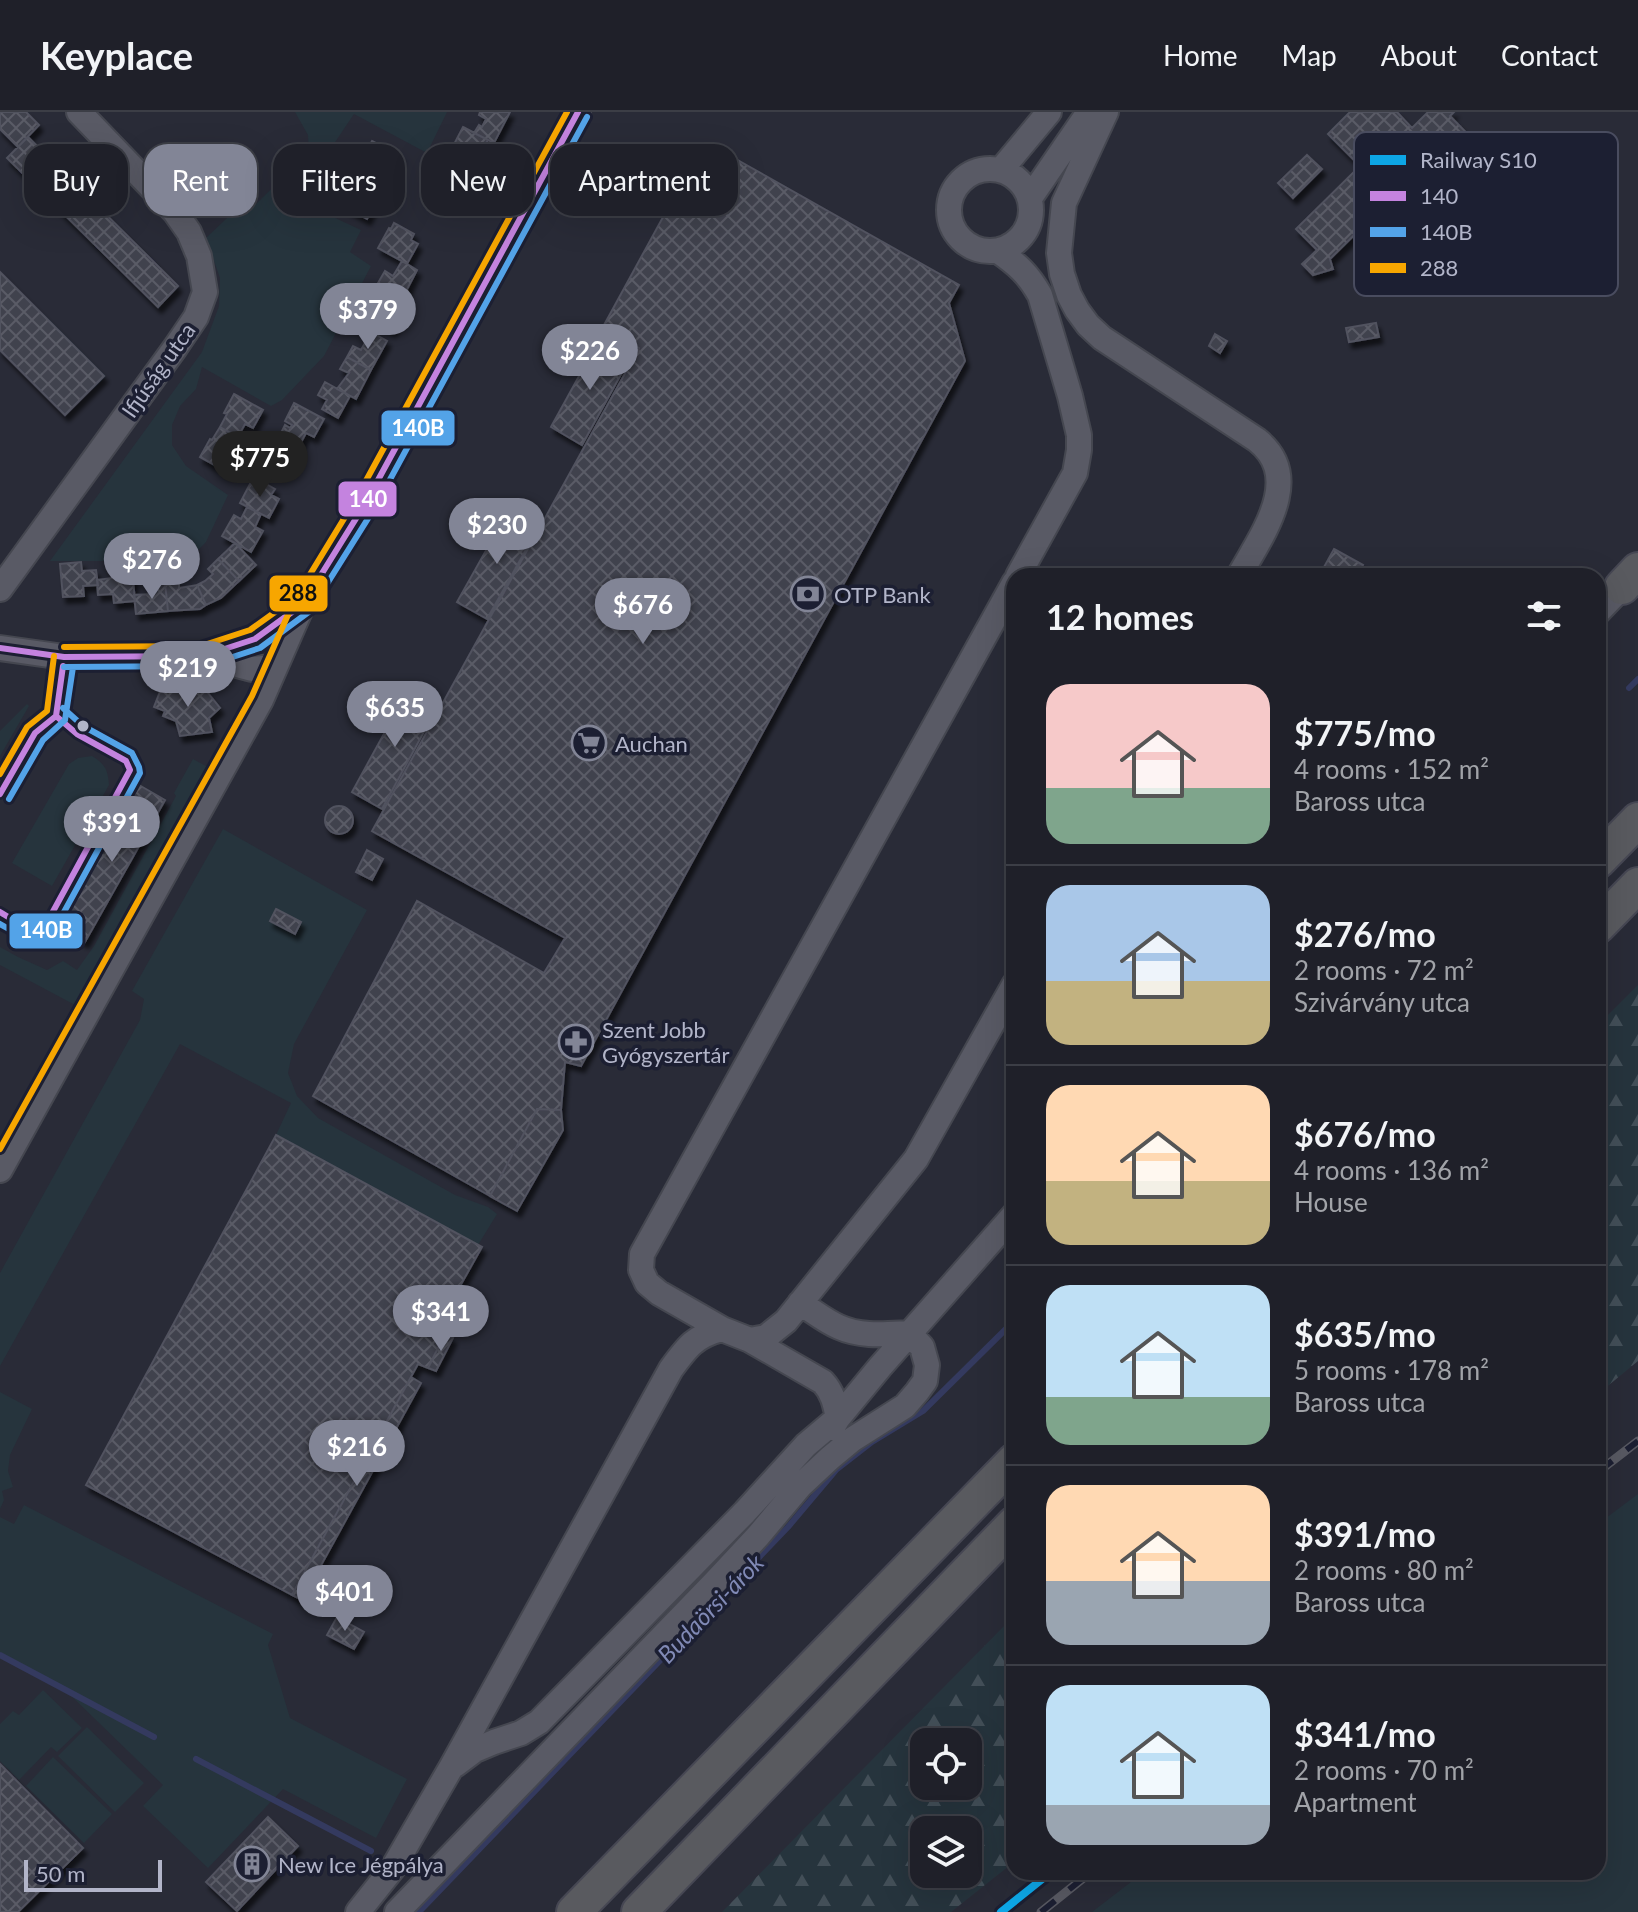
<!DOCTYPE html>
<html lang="en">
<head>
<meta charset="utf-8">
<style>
  :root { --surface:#1f2029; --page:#2c2d35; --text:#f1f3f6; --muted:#a1a3a8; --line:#3c3e46; --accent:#828596 }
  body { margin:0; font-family:Lato,sans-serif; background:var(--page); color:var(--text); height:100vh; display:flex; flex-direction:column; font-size:30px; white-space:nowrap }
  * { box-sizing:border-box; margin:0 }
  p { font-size:26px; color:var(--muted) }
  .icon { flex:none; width:44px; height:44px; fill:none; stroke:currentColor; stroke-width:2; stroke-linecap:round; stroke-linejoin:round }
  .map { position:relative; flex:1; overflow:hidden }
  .panel { position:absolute; left:1006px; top:456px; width:600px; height:1312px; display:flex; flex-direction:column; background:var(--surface); border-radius:24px; box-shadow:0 8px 32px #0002,0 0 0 2px var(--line) }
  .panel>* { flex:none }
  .guide { position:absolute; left:24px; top:32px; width:760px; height:72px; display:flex; gap:16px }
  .fabs { position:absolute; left:910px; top:1616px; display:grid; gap:16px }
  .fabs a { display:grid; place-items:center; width:72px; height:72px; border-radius:16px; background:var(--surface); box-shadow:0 8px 32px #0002,0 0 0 2px var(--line); font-size:40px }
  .scale { position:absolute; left:24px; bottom:20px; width:138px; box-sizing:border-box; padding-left:8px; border:4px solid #b2b5c9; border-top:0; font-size:22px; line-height:28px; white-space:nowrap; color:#b2b5c9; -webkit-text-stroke:6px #1c1f32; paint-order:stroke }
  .price { position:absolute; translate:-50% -68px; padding:0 18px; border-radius:28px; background:var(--accent); color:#fff; font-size:26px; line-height:52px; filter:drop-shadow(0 2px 4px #0008) }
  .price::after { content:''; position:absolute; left:50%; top:48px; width:24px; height:18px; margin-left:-12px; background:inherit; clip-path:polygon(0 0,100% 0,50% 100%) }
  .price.selected { background:#222; color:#fff }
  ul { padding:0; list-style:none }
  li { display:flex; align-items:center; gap:24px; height:200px; padding:0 40px }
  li+li { border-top:2px solid var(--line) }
  li span { display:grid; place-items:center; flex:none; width:224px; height:160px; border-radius:24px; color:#555 }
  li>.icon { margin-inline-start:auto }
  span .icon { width:96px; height:96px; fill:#fffc; stroke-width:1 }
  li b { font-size:34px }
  h2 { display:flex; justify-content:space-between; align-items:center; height:96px; padding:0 40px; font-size:34px }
  .chip { padding:0 28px; border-radius:24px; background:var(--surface); box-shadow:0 8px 32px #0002,0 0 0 2px var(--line); font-size:28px; line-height:72px }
  .chip.selected { background:var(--accent); color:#fff }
  header { display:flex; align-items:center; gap:48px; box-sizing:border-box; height:112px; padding:0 40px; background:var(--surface); border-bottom:2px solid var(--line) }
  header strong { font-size:38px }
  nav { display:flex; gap:44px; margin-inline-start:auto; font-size:28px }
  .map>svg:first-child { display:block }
  .green { fill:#26343d }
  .forest { fill:url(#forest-firs); fill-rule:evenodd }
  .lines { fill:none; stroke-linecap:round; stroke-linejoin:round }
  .stream { stroke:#343a5f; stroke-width:6 }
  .building { fill:url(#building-cross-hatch); stroke:#51525f; stroke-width:2; filter:url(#shadow) }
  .minor-casing { stroke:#454750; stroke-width:28 }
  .highway-casing { stroke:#464753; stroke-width:38 }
  .minor { stroke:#595a65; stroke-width:24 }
  .highway { stroke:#595a5f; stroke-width:34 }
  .rail-casing { stroke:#585962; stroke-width:9 }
  .rail { stroke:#1c1f32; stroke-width:6; stroke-dasharray:18; stroke-linecap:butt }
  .bus-1-casing { stroke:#1c1f32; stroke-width:12 }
  .bus-2-casing { stroke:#1c1f32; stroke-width:12 }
  .bus-3-casing { stroke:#1c1f32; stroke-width:12 }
  .bus-1 { stroke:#c483df; stroke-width:6 }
  .bus-2 { stroke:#53a3e8; stroke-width:6 }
  .bus-3 { stroke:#f7a600; stroke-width:6 }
  .rail-1-casing { stroke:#1c1f32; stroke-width:14 }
  .rail-1 { stroke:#0da6e6; stroke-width:8 }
  .bus-dot { fill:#b2b5c9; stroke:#1c1f32; stroke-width:3 }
  .labels { text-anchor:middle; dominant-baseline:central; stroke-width:7; stroke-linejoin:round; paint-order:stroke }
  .street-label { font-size:22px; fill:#b2b5c9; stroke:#1c1f32 }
  .poi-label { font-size:22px; fill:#b2b5c9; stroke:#1c1f32; text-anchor:start }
  .water-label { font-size:24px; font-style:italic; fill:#818ab6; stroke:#1c1f32 }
  .key { fill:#1c1f32; stroke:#494c5f; stroke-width:2 }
  .key-label { font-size:22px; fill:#b2b5c9 }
  .line-badge { stroke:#1c1f32; stroke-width:3 }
  .badge-label { font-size:22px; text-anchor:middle; font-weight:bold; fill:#fff }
  .pale-badge-label { font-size:22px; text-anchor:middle; font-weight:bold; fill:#111 }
</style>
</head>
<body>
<header>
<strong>Keyplace</strong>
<nav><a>Home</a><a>Map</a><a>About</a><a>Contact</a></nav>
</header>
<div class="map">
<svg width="1638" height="1800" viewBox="0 0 1638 1800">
  <defs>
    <pattern id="forest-firs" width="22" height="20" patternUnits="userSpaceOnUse" patternTransform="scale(2)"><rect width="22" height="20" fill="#26343d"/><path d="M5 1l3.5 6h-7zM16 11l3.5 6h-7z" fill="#434f58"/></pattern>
    <pattern id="building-cross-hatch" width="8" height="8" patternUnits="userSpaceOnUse" patternTransform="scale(2)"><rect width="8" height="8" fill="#41424e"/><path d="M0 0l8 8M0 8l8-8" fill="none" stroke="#5a5b66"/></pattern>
    <filter id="shadow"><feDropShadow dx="3.5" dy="6" stdDeviation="2" flood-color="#0009"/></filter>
  </defs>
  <rect width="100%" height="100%" fill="#292b37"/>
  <!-- green -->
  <path class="green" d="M295,0H447L427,41L354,2L325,45L288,84L361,118L350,140L371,154L324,244L282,288L271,294L202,255L196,277L180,294L172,313V333L186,354L228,383L206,430L193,443L124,449H50L202,240L219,194L220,166L206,126L245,89L252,96L309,40L308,23Z
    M27,592L29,594L0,644V619Z
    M92,644C105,652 108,658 109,673L52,774L12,751L69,652L78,646Z
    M193,647L213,658L84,889L75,893L0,853V835L18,845L47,858L63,849L77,858L94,834L176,684L174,681Z
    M223,717L367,798L294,932L288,961L297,984L318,1006L455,1083L488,1095L497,1102L478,1133L276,1023L291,991L180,932L0,1254V1161L140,908L144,887L132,879Z
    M0,1280L32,1297L10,1343L8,1359L13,1375L2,1379L4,1388L0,1397Z
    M1638,1382V1800H1092L1144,1760H1598V1412Z
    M24,1393L273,1522L268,1533L290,1606L407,1667L376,1726L283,1677L208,1756L143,1694L163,1673L60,1573L0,1540V1405L14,1412Z
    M43,1578L82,1616L57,1640L51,1635L19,1668L0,1649V1612L13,1599L19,1603Z
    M87,1615L144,1671L115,1700L58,1644Z
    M53,1645L112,1702L84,1731L26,1674Z"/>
  <!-- forest -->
  <path class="forest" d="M1638,873V1249L1598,1282V913Z
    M1014,1504V1750L951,1800H722ZM924,1630H968V1674H924ZM924,1718H968V1762H924Z"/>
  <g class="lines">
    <!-- stream -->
    <path class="stream" d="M1629,576L1638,567
      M1598,608L1602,604
      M0,1543L154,1625
      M196,1647L371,1739
      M419,1800L788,1415L836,1358L872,1330L923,1299L1014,1209"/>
  </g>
  <!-- building -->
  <path class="building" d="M0,0H26L39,13L18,35L0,17Z
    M480,0H510L494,31L474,21L479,13L482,15L486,7L479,3Z
    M1350,0H1397L1412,16L1428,0H1454L1450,4L1498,53L1466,84L1451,68L1429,91L1408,70L1330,147L1333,157L1313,163L1302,152L1317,138L1296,117L1360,54L1328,22Z
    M463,15L488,28L475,51L451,38Z
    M28,25L178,174L158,195L7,46Z
    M372,29L401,45L391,63L383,59L376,72L357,62L364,49L362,47Z
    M433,37L462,53L452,71L444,67L442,72L427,64L429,59L422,55Z
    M718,37L959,173L949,191L965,249L581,954L565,950L561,998L537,997L490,1084L313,984L417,789L544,861L565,826L372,719L639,236L603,215L692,52L706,59Z
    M1307,43L1322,57L1293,86L1278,71Z
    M357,62L376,72L369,85L377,89L367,107L338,91L348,73L350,74Z
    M394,111L414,122L411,128L418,132L407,152L378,136L389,116L391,117Z
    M402,149L417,158L403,185L378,171L385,159L393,164Z
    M0,160L104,264L65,303L0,238Z
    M385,175L409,188L392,218L374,207L379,198L382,199L386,191L378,187Z
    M1376,211L1379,225L1349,230L1346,216Z
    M371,220L387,229L371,258L347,245L353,234L361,238Z
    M1215,222L1227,229L1220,241L1209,234Z
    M599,228L630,246L582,333L551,315Z
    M347,245L371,258L356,287L337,277L349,261L340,257Z
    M325,270L350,284L338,306L322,297L327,288L318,283Z
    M234,282L263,298L253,316L245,312L238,325L220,315L227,302L224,301Z
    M294,291L324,307L314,325L306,321L298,336L279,325L285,313L290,316L292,313L285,309Z
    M220,315L238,325L231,338L239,342L229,361L200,345L210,327L212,328Z
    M261,369L275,377L271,383L279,387L269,406L240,391L250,372L257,376Z
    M247,395L261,402L255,415L263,419L251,440L222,424L234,403L241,407Z
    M507,401L537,418L487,507L457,490Z
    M235,431L256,453L239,469L218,447Z
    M1334,437L1363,453L1357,464H1341L1324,455Z
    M218,447L239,469L221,486L206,493L197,473L205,469L213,462L208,457Z
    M81,450L82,459L96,458L98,473L83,474L84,484L63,485L60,452Z
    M132,456L135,489L114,491L113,482L98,483L97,468L112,466L111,458Z
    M179,470V476L197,473L206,493L200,497L168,499L165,471Z
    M165,471L168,499L136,502L134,483L153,482L152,472Z
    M200,571L220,596L209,606L212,620L180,624L176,609L163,604L165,599L154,595L161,577L172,580L175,575L194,577Z
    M408,578L438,594L382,697L352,680Z
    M139,673L165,688L85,830L59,815Z
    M325 708a14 14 0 1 1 28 0a14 14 0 1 1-28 0Z
    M367,738L383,747L372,768L356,760Z
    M276,797L301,810L295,822L270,809Z
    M537,997L561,998L563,1018L517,1099L490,1084Z
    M276,1023L482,1135L455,1183L462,1188L428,1256L418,1252L292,1483L86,1373Z
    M445,1222L453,1226L436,1259L428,1256Z
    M411,1265L421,1271L302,1488L292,1483Z
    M337,1505L364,1520L354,1537L327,1523Z
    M0,1652L83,1736L18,1800H0Z
    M268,1705L298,1734L237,1799L206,1770Z"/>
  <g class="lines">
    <!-- minor casing -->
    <g class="minor-casing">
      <path id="minor" d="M1106,0L1064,91L1059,141L1062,162L1069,183L1077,198L1088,213L1102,226L1257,328C1305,366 1261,424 1239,464
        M949 98a41 41 0 1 1 82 0a41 41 0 1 1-82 0Z
        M1001,58L1049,0
        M1030,86L1089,0
        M998,139C1018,153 1028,162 1040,183L1070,284L1079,323V338L1075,361L1018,464
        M0,477L175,236L196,205L205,180L199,144L189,120L175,100L79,0
        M1598,500L1622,475
        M0,536L64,545L203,544L252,557L275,555
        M203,544L255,527L300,495
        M0,1058L261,588L303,492L365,392L578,0
        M800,1191C813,1199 825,1209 839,1215C861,1225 886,1222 909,1221
        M750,1228L766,1225L786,1209L916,1047L1014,873
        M838,1306C835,1292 833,1281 823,1270L750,1228L722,1217L659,1181L647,1171L641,1158L642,1142L1014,471
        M832,1316L838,1306L880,1255L1014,1103
        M455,1653L475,1638L494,1630L521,1621L539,1610L745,1400L806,1333L838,1306
        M358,1800L393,1756L452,1654L671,1257C687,1235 695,1224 722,1217
        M397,1800L715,1470L758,1424L800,1374L830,1346L853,1327L905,1294L917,1280L925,1269L927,1253L922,1235L909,1221"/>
    </g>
    <!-- highway casing -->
    <g class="highway-casing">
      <path id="highway" d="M1622,475L1638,458
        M1598,749L1638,708
        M1598,814L1638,773
        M574,1800L1014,1349
        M639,1800L1014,1412"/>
    </g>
    <!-- minor -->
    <use href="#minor" class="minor"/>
    <!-- highway -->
    <use href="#highway" class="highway"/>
    <!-- rail casing -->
    <g class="rail-casing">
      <path id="rail" d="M1598,1360L1638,1329
        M1041,1800L1091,1760"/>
    </g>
    <!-- rail -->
    <use href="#rail" class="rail"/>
    <!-- bus-1 casing -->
    <g class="bus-1-casing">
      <path id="bus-1" d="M0,536L64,545L203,544L255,527L303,492L365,392L578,0
        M0,682L35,621L56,604L63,554
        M0,800C21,813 28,820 50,805L130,658L126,649L77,622L56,604"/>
    </g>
    <!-- bus-2 casing -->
    <g class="bus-2-casing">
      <path id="bus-2" d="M64,555L205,554L260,536L310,499L374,397L587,5
        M9,687L43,628L65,608L73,555
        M0,812C23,826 35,829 58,811L140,661L139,655L132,641L83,614L63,596"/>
    </g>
    <!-- bus-3 casing -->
    <g class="bus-3-casing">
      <path id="bus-3" d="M64,535L201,534L250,518L296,485L303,474
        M0,662L27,615L47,599L54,544
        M0,1037L252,584L295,487L356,387L567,0"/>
    </g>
    <!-- bus-1 -->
    <use href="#bus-1" class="bus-1"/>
    <!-- bus-2 -->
    <use href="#bus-2" class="bus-2"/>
    <!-- bus-3 -->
    <use href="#bus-3" class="bus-3"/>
    <!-- rail-1 casing -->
    <g class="rail-1-casing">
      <path id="rail-1" d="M1001,1800L1051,1760"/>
    </g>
    <!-- rail-1 -->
    <use href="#rail-1" class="rail-1"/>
  </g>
  <!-- icons -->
  <defs>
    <g id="bank-ring" transform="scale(1.8)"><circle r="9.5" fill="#1c1f32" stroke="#828596" stroke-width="1.5"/><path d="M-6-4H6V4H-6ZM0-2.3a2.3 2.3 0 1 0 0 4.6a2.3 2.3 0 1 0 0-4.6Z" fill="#828596"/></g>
    <g id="supermarket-ring" transform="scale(1.8)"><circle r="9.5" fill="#1c1f32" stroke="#828596" stroke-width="1.5"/><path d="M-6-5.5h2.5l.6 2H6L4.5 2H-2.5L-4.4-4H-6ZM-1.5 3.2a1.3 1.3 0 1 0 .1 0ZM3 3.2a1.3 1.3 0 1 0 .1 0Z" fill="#828596"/></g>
    <g id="pharmacy-ring" transform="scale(1.8)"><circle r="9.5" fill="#1c1f32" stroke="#828596" stroke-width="1.5"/><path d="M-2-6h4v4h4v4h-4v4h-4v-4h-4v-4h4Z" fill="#828596"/></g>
    <g id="building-ring" transform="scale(1.8)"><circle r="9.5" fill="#1c1f32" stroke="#828596" stroke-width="1.5"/><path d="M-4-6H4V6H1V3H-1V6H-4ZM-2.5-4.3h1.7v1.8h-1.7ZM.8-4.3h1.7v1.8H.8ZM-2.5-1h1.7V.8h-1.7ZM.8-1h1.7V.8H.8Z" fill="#828596"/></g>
  </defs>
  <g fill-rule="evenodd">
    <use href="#bank-ring" x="808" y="482"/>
    <use href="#supermarket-ring" x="589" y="631"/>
    <use href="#pharmacy-ring" x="576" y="930"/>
    <use href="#building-ring" x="252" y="1752"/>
  </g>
  <!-- markers -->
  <circle class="bus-dot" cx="83" cy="614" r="7"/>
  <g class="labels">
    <!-- street labels -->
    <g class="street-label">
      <text transform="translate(158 258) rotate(-55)">Ifjúság utca</text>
    </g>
    <!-- poi labels -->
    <g class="poi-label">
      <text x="834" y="482">OTP Bank</text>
      <text x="615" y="631">Auchan</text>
      <text x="602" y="917">Szent Jobb<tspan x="602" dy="25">Gyógyszertár</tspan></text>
      <text x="278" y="1752">New Ice Jégpálya</text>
    </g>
    <!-- water labels -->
    <g class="water-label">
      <text transform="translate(710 1496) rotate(-46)">Budaörsi-árok</text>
    </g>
  </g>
  <!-- legend -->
  <rect x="1354" y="20" width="264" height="164" rx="12" class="key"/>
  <rect x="1370" y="43" width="36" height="10" fill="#0da6e6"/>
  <rect x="1370" y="79" width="36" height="10" fill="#c483df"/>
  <rect x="1370" y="115" width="36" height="10" fill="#53a3e8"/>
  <rect x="1370" y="151" width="36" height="10" fill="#f7a600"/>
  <g class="key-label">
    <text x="1420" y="56">Railway S10</text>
    <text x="1420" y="92">140</text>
    <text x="1420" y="128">140B</text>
    <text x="1420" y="164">288</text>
  </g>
  <g class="line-badge">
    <rect x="380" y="297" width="76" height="38" rx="8" fill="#53a3e8"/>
    <rect x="337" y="368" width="61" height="38" rx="8" fill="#c483df"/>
    <rect x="268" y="462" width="61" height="39" rx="8" fill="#f7a600"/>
    <rect x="8" y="800" width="76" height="38" rx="8" fill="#53a3e8"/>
  </g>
  <g class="badge-label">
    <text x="418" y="324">140B</text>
    <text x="368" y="395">140</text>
    <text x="46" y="826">140B</text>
  </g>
  <g class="pale-badge-label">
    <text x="298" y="489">288</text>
  </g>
</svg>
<div class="fabs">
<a><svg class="icon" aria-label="locate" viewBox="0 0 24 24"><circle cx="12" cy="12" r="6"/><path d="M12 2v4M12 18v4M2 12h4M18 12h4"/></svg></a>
<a><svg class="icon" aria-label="layers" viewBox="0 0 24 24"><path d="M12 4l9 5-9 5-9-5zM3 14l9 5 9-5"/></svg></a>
</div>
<div class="scale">50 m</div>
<b class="price" style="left:368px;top:239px">$379</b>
<b class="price" style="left:590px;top:280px">$226</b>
<b class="price selected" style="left:260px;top:387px">$775</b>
<b class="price" style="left:497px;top:454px">$230</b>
<b class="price" style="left:152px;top:489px">$276</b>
<b class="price" style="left:643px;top:534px">$676</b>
<b class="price" style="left:188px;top:597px">$219</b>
<b class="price" style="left:395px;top:637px">$635</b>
<b class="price" style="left:112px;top:752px">$391</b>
<b class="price" style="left:441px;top:1241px">$341</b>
<b class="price" style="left:357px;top:1376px">$216</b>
<b class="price" style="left:345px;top:1521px">$401</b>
<div class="guide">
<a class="chip">Buy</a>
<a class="chip selected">Rent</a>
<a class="chip">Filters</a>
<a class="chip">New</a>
<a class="chip">Apartment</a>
</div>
<section class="panel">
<h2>12 homes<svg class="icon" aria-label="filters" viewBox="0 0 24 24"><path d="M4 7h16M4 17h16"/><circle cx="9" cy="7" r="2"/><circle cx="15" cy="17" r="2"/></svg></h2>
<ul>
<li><span style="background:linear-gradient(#f6c9c9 65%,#7fa58c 0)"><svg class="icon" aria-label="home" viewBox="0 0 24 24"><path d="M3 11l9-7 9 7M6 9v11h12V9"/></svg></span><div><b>$775/mo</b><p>4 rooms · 152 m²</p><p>Baross utca</p></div></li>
<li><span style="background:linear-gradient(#a9c7e8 60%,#c2b280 0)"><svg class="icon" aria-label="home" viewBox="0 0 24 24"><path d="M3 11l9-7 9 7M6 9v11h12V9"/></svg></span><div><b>$276/mo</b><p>2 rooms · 72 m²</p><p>Szivárvány utca</p></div></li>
<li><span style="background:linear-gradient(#ffd9b3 60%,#c2b280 0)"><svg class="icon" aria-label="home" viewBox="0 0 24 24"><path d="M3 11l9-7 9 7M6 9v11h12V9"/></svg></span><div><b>$676/mo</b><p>4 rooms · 136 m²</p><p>House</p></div></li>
<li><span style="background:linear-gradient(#bfe0f5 70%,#7fa58c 0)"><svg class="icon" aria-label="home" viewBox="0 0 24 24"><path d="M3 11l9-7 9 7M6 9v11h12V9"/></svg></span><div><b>$635/mo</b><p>5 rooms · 178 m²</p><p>Baross utca</p></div></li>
<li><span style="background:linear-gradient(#ffd9b3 60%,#9aa5b1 0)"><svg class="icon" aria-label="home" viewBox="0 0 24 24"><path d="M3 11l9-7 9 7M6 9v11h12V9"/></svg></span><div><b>$391/mo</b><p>2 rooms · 80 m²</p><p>Baross utca</p></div></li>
<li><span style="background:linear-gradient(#bfe0f5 75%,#9aa5b1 0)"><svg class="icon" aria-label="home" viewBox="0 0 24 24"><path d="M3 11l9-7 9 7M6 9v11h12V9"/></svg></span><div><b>$341/mo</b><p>2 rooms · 70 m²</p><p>Apartment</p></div></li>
</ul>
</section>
</div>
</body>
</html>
